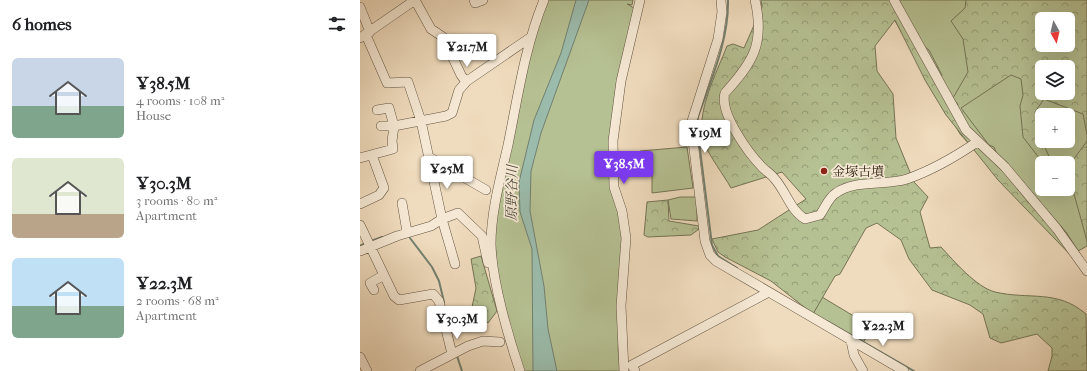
<!DOCTYPE html>
<html lang="en">
<head>
<meta charset="utf-8">
<style>
  :root { --surface:#fff; --page:#f2f2f2; --text:#202124; --muted:#757577; --accent:#7c3aed }
  body { margin:0; font-family:"IM FELL French Canon","Noto Serif JP",serif; background:var(--page); color:var(--text); height:100vh; display:flex; flex-direction:column; font-size:15px; white-space:nowrap }
  * { box-sizing:border-box; margin:0 }
  p { font-size:13px; color:var(--muted) }
  .icon { flex:none; width:22px; height:22px; fill:none; stroke:currentColor; stroke-width:2; stroke-linecap:round; stroke-linejoin:round }
  .map { position:relative; flex:1; overflow:hidden }
  .sheet { display:flex; flex-direction:column; background:var(--surface); width:360px }
  .sheet>* { flex:none }
  .needle { width:26px; rotate:172deg }
  .buttons { position:absolute; left:675px; top:12px; display:grid; gap:8px }
  .buttons a { display:grid; place-items:center; width:40px; height:40px; border-radius:6px; background:var(--surface); box-shadow:0 4px 16px #0002; font-size:20px }
  .price { position:absolute; translate:-50% -34px; padding:0 9px; border-radius:4px; background:#fff; color:#222; font-size:13px; line-height:26px; filter:drop-shadow(0 1px 2px #0008) }
  .price::after { content:''; position:absolute; left:50%; top:24px; width:12px; height:9px; margin-left:-6px; background:inherit; clip-path:polygon(0 0,100% 0,50% 100%) }
  .price.selected { background:var(--accent); color:#fff }
  ul { padding:0; list-style:none }
  li { display:flex; align-items:center; gap:12px; height:100px; padding:0 12px }
  li span { display:grid; place-items:center; flex:none; width:112px; height:80px; border-radius:6px; color:#555 }
  li>.icon { margin-inline-start:auto }
  span .icon { width:48px; height:48px; fill:#fffc; stroke-width:1 }
  li b { font-size:17px }
  h2 { display:flex; justify-content:space-between; align-items:center; height:48px; padding:0 12px; font-size:17px }
  main { display:flex; flex:1; min-height:0 }
  .map>svg:first-child { display:block }
  .green { fill:#b6c193; stroke:#757455; fill-rule:evenodd }
  .forest { fill:url(#forest-crowns); stroke:#757455; fill-rule:evenodd }
  .water { fill:#9bbcac; stroke:#728070 }
  .lines { fill:none; stroke-linecap:round; stroke-linejoin:round }
  .stream { stroke:#728070; stroke-width:2 }
  .minor-casing { stroke:#635440; stroke-width:10 }
  .minor { stroke:#f5e8d4; stroke-width:9 }
  .poi-dot { fill:#8f2418; stroke:#f5e8d4; stroke-width:1.5 }
  .labels { text-anchor:middle; dominant-baseline:central; stroke-width:3.5; stroke-linejoin:round; paint-order:stroke }
  .poi-label { font-size:13px; fill:#342717; stroke:#f5e8d4; text-anchor:start }
  .water-label { font-size:14px; font-style:italic; fill:#4e4c3c; stroke:#f5e8d4 }
</style>
</head>
<body>
<main>
<section class="sheet">
<h2>6 homes<svg class="icon" aria-label="filters" viewBox="0 0 24 24"><path d="M4 7h16M4 17h16"/><circle cx="9" cy="7" r="2"/><circle cx="15" cy="17" r="2"/></svg></h2>
<ul>
<li><span style="background:linear-gradient(#c9d6e8 60%,#7fa58c 0)"><svg class="icon" aria-label="home" viewBox="0 0 24 24"><path d="M3 11l9-7 9 7M6 9v11h12V9"/></svg></span><div><b>¥38.5M</b><p>4 rooms · 108 m²</p><p>House</p></div></li>
<li><span style="background:linear-gradient(#dfe7d0 70%,#b9a48a 0)"><svg class="icon" aria-label="home" viewBox="0 0 24 24"><path d="M3 11l9-7 9 7M6 9v11h12V9"/></svg></span><div><b>¥30.3M</b><p>3 rooms · 80 m²</p><p>Apartment</p></div></li>
<li><span style="background:linear-gradient(#bfe0f5 60%,#7fa58c 0)"><svg class="icon" aria-label="home" viewBox="0 0 24 24"><path d="M3 11l9-7 9 7M6 9v11h12V9"/></svg></span><div><b>¥22.3M</b><p>2 rooms · 68 m²</p><p>Apartment</p></div></li>
</ul>
</section>
<div class="map">
<svg width="727" height="371" viewBox="0 0 727 371">
  <defs>
    <pattern id="forest-crowns" width="20" height="18" patternUnits="userSpaceOnUse"><rect width="20" height="18" fill="#b6c193"/><path d="M2 6a3 3 0 1 1 6 0M12 15a3 3 0 1 1 6 0" fill="none" stroke="#959d77"/></pattern>
  </defs>
  <rect width="100%" height="100%" fill="#efdbbd"/>
  <filter id="stains"><feTurbulence type="fractalNoise" baseFrequency=".005" numOctaves="4"/><feColorMatrix values="0 0 0 0 .2 0 0 0 0 .09 0 0 0 0 .02 0 0 0 .5 -.17"/></filter>
  <radialGradient id="worn" r=".72"><stop offset=".6" stop-color="#630" stop-opacity="0"/><stop offset="1" stop-color="#630" stop-opacity=".3"/></radialGradient>
  <!-- green -->
  <path class="green" d="M186,0H273L272,5L267,4L274,8L253,151L262,211V295L258,350L261,371H162L137,282L134,215L171,37Z
    M523,0H727V246L711,255L600,134ZM682,19H708V45H682ZM682,67H708V93H682ZM682,115H708V141H682ZM682,163H708V189H682Z
    M327,147L333,188L292,193V175L280,151Z
    M320,197H337V221L311,219L308,200Z
    M462,297L512,327L503,343L453,314Z"/>
  <!-- forest -->
  <path class="forest" d="M401,0H535L555,39L569,50L582,75L578,84L598,105L593,98L608,72L603,39L591,21L605,8L606,0H727V135L723,114L684,99L675,112L682,141L692,163H683L663,137L660,106L663,95L661,79L651,75L601,108L629,145L634,147L640,162L656,174L706,232L719,252L723,268L638,180L586,115L565,80L535,20L515,46L517,71L533,94L536,138L554,182L568,197L560,212L570,248L581,247C594,261 616,287 635,292C669,300 697,289 726,314L727,371H688L692,356V348L677,334L641,343L630,338L623,314L610,305L572,290L549,259L541,240L517,223L506,228L480,274L475,276L453,314L411,281L365,257L358,252L352,239L398,230L446,199L422,172L371,188C363,174 350,157 344,143C334,115 357,72 367,46L373,44L384,48L402,7ZM682,19H708V45H682ZM682,67H708V93H682Z
    M727,141V241L714,194L713,160Z
    M308,200L309,221L339,226V229L331,235L288,237L284,235L287,202Z
    M121,256L137,311L128,323L112,307L116,288L111,259Z"/>
  <!-- water -->
  <path class="water" d="M216,0H229L181,133L171,171L170,211L184,286L188,329L197,371H173L172,249L160,212L159,182L174,120L201,53Z"/>
  <g class="lines">
    <!-- stream -->
    <path class="stream" d="M368,0C369,40 351,80 338,117L337,125L352,245L358,256L377,268
      M50,238L72,267L79,281L84,302
      M11,241L22,237
      M0,246L5,243
      M467,321L554,371
      M97,356L102,371"/>
    <!-- minor casing -->
    <g class="minor-casing">
      <path id="minor" d="M55,0L71,29L83,37L101,75L106,82
        M114,0L115,3L123,0
        M361,0L362,12L358,39L331,124L345,241L350,255L356,261L544,371
        M395,0C405,44 393,62 365,93C359,113 389,154 403,168C406,171 411,174 414,178C426,191 430,210 445,219L460,215C465,208 468,198 476,193C496,179 525,186 547,179C573,170 595,157 617,142
        M534,0L606,130L645,167L697,229L727,271
        M0,7L10,32
        M6,35L27,83L48,82L61,121L82,219L95,264
        M0,38L55,0
        M17,110L29,108L34,126
        M21,126H34
        M69,157L126,190
        M0,158L33,149L32,141L34,126L86,116L92,113L99,90L107,81L171,37
        M42,203L47,232
        M0,204L19,195L24,188L12,155
        M0,225L34,296L39,300L73,294L79,301L92,354
        M0,251L37,236L71,226L82,219L98,213L122,236L128,263
        M14,290L10,283L24,275
        M491,341L494,355L503,371
        M0,357L7,371
        M60,371L108,346L123,341L140,342
        M160,371C148,336 132,281 131,244C131,211 141,176 148,145C158,96 165,46 184,0
        M264,371L261,306L266,238L262,211L254,187L253,141L261,81L280,0
        M275,371L272,365L407,293"/>
    </g>
    <!-- minor -->
    <use href="#minor" class="minor"/>
  </g>
  <!-- markers -->
  <circle class="poi-dot" cx="464" cy="171" r="4"/>
  <g class="labels">
    <!-- poi labels -->
    <g class="poi-label">
      <text x="472" y="171">金塚古墳</text>
    </g>
    <!-- water labels -->
    <g class="water-label">
      <text transform="translate(152 193) rotate(-89)">原野谷川</text>
    </g>
  </g>
  <rect width="100%" height="100%" filter="url(#stains)"/>
  <rect width="100%" height="100%" fill="url(#worn)"/>
</svg>
<div class="buttons">
<a><svg class="needle" viewBox="-14 -14 28 28"><path d="M0-13l5 13h-10z" fill="#e53935"/><path d="M0 13l5-13h-10z" fill="#757577"/></svg></a>
<a><svg class="icon" aria-label="layers" viewBox="0 0 24 24"><path d="M12 4l9 5-9 5-9-5zM3 14l9 5 9-5"/></svg></a>
<a>+</a>
<a>−</a>
</div>
<b class="price" style="left:107px;top:68px">¥21.7M</b>
<b class="price" style="left:345px;top:154px">¥19M</b>
<b class="price selected" style="left:264px;top:185px">¥38.5M</b>
<b class="price" style="left:87px;top:190px">¥25M</b>
<b class="price" style="left:97px;top:340px">¥30.3M</b>
<b class="price" style="left:523px;top:347px">¥22.3M</b>
</div>
</main>
</body>
</html>
